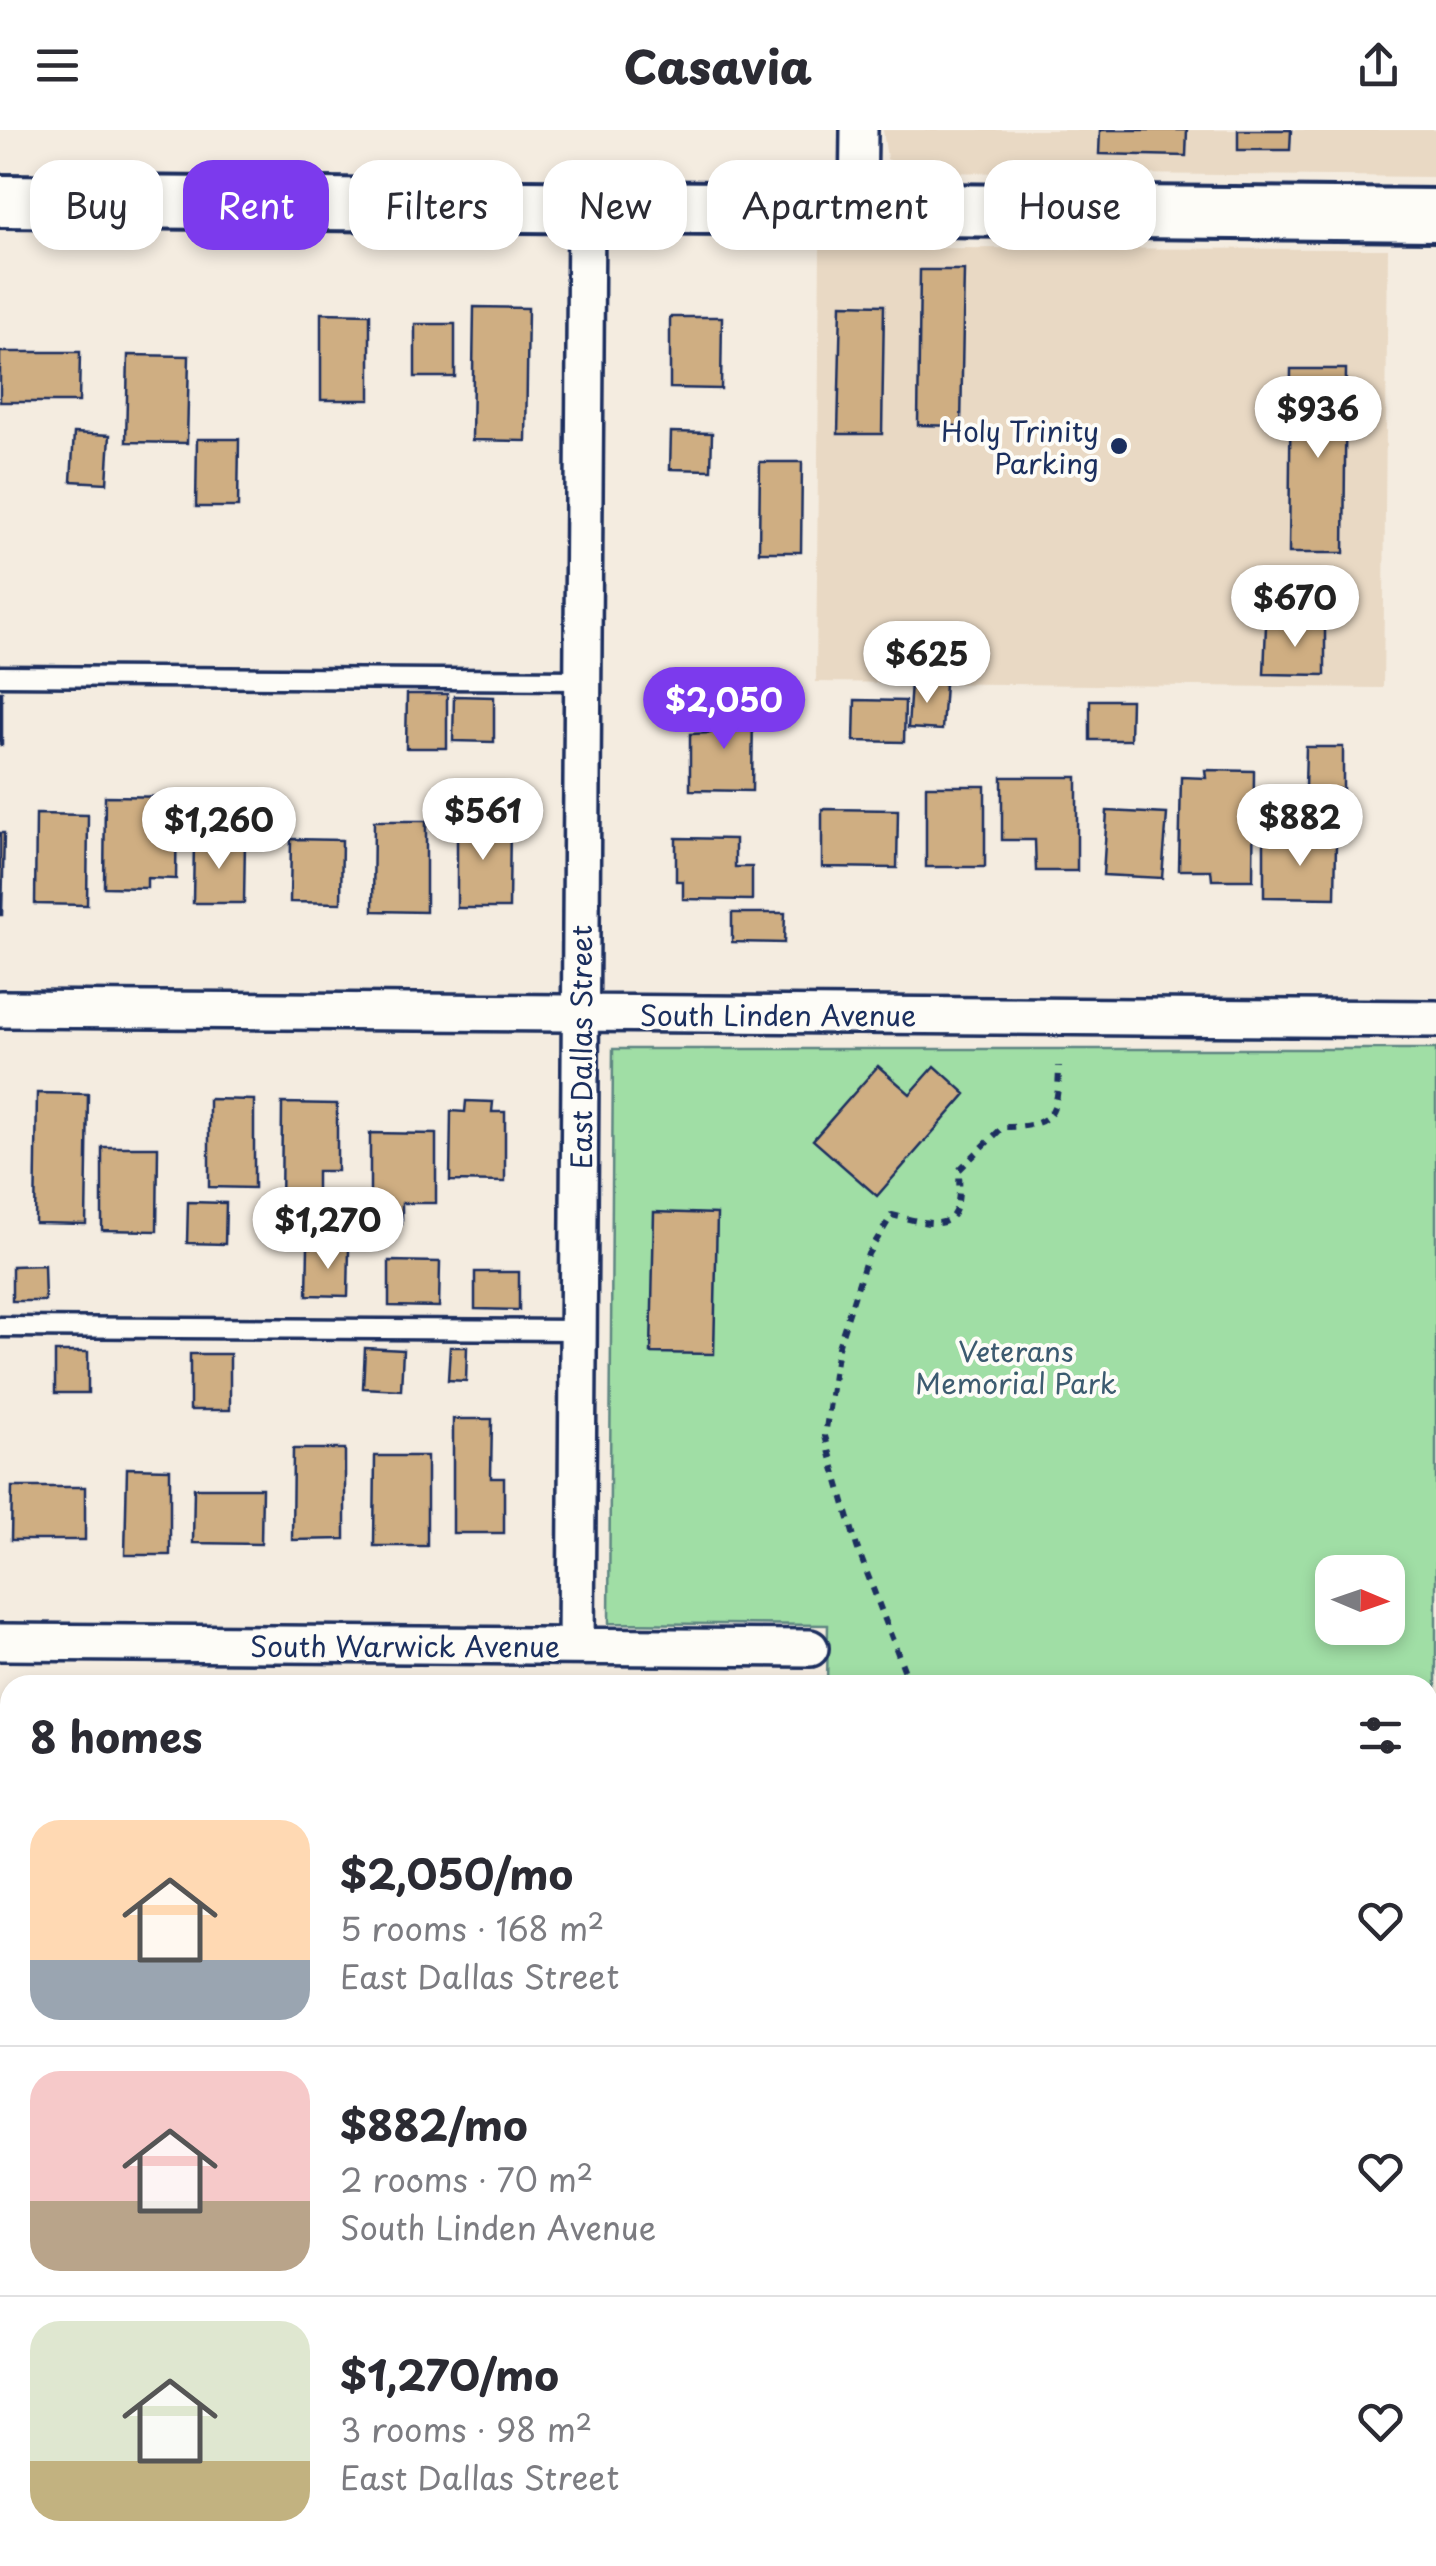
<!DOCTYPE html>
<html lang="en">
<head>
<meta charset="utf-8">
<style>
  :root { --surface:#fff; --page:#f2f2f3; --text:#2b2b33; --muted:#7c7c81; --line:#e1e1e2; --accent:#7c3aed }
  body { margin:0; font-family:"Playpen Sans",sans-serif; background:var(--page); color:var(--text); height:100vh; display:flex; flex-direction:column; font-size:38px; white-space:nowrap }
  * { box-sizing:border-box; margin:0 }
  p { font-size:32px; color:var(--muted) }
  .icon { flex:none; width:55px; height:55px; fill:none; stroke:currentColor; stroke-width:2; stroke-linecap:round; stroke-linejoin:round }
  .map { position:relative; flex:1; overflow:hidden }
  .drawer { position:absolute; left:0px; top:1545px; width:1438px; height:892px; display:flex; flex-direction:column; background:var(--surface); border-radius:30px 30px 0 0; box-shadow:0 5px 15px #0003 }
  .drawer>* { flex:none }
  .guide { position:absolute; left:30px; top:30px; width:1378px; height:90px; display:flex; gap:20px }
  .needle { width:65px; rotate:92deg }
  .fabs { position:absolute; left:1315px; top:1425px; display:grid; gap:20px }
  .fabs a { display:grid; place-items:center; width:90px; height:90px; border-radius:20px; background:var(--surface); box-shadow:0 5px 15px #0003; font-size:50px }
  .price { position:absolute; translate:-50% -85px; padding:0 22px; border-radius:35px; background:#fff; color:#222; font-size:32px; line-height:65px; filter:drop-shadow(0 2px 5px #0008) }
  .price::after { content:''; position:absolute; left:50%; top:60px; width:30px; height:22px; margin-left:-15px; background:inherit; clip-path:polygon(0 0,100% 0,50% 100%) }
  .price.current { background:var(--accent); color:#fff }
  ul { padding:0; list-style:none }
  li { display:flex; align-items:center; gap:30px; height:250px; padding:0 30px }
  li+li { border-top:2px solid var(--line) }
  li span { display:grid; place-items:center; flex:none; width:280px; height:200px; border-radius:30px; color:#555 }
  li>.icon { margin-inline-start:auto }
  span .icon { width:120px; height:120px; fill:#fffc; stroke-width:1 }
  li b { font-size:42px }
  h2 { display:flex; justify-content:space-between; align-items:center; height:120px; padding:0 30px; font-size:42px }
  .tag { padding:0 35px; border-radius:30px; background:var(--surface); box-shadow:0 5px 15px #0003; font-size:35px; line-height:90px }
  .tag.current { background:var(--accent); color:#fff }
  header { display:flex; justify-content:space-between; align-items:center; height:130px; padding:0 30px; background:var(--surface); font-size:45px; font-weight:800 }
  .map>svg:first-child { display:block }
  .built { fill:#e9d9c4 }
  .green { fill:#a0dea5; stroke:#5e8682; stroke-width:2.5; fill-rule:evenodd }
  .building { fill:#cfae82; stroke:#1b2f5e; stroke-width:2.5 }
  .lines { fill:none; stroke-linecap:round; stroke-linejoin:round }
  .service-casing { stroke:#1b2f5e; stroke-width:25 }
  .minor-casing { stroke:#1b2f5e; stroke-width:42 }
  .secondary-casing { stroke:#1b2f5e; stroke-width:58 }
  .path { stroke:#1b2f5e; stroke-width:6; stroke-dasharray:8 8; stroke-linecap:butt }
  .service { stroke:#fdfcf7; stroke-width:18 }
  .minor { stroke:#fdfcf7; stroke-width:35 }
  .secondary { stroke:#fdfcf7; stroke-width:50 }
  .poi-dot { fill:#1b2f5e; stroke:#fdfcf7; stroke-width:4 }
  .labels { text-anchor:middle; dominant-baseline:central; stroke-width:8; stroke-linejoin:round; paint-order:stroke }
  .poi-label { font-size:28px; fill:#1b2f5e; stroke:#fdfcf7; text-anchor:end }
  .street-label { font-size:28px; fill:#1b2f5e; stroke:#fdfcf7 }
  .park-label { font-size:28px; fill:#3c5b70; stroke:#fdfcf7 }
</style>
</head>
<body>
<header><svg class="icon" aria-label="menu" viewBox="0 0 24 24"><path d="M4 6h16M4 12h16M4 18h16"/></svg>Casavia<svg class="icon" aria-label="share" viewBox="0 0 24 24"><path d="M12 15V3M7 8l5-5 5 5M5 13v7h14v-7"/></svg></header>
<div class="map">
<svg width="1436" height="2436" viewBox="0 0 1436 2436">
  <rect width="100%" height="100%" fill="#f4ece0"/>
  <filter id="ink" filterUnits="userSpaceOnUse"><feTurbulence type="fractalNoise" baseFrequency=".01" numOctaves="2"/><feDisplacementMap in="SourceGraphic" scale="20" xChannelSelector="R" yChannelSelector="G"/><feConvolveMatrix kernelMatrix="1 2 1 2 8 2 1 2 1" color-interpolation-filters="sRGB"/></filter>
  <g filter="url(#ink)">
    <!-- built -->
    <path class="built" d="M883,0H1436V47L911,42L887,29Z
      M820,118L1388,119L1383,558L816,552Z"/>
    <!-- green -->
    <path class="green" d="M613,919H1436V2090L1428,2089V1555H827L828,1495L609,1493ZM1332,1442H1388V1498H1332Z"/>
    <!-- building -->
    <path class="building" d="M1100,0H1187L1186,26L1099,24Z
      M1238,0H1291L1290,20H1238Z
      M920,140H964L961,296L918,295Z
      M841,174L884,175L882,304H838Z
      M474,177L528,178L526,311L472,310Z
      M321,183L370,184V270H321Z
      M670,187H722L721,259L670,258Z
      M415,194H455V247H415Z
      M0,222H80L79,272H0Z
      M128,225L189,226L187,313L126,312Z
      M1291,239H1346L1344,423H1289Z
      M671,302L712,303L711,340L670,339Z
      M74,303L110,305L107,353L71,351Z
      M197,309H239L238,377H196Z
      M760,332H802L801,422H759Z
      M1266,495L1325,496V545L1264,544Z
      M911,552L945,554L942,600L908,598Z
      M0,562H2V615H0Z
      M407,564H447V618H406Z
      M454,566L494,567V612L453,611Z
      M855,570L905,571L904,612L854,611Z
      M1090,570H1131L1130,610H1090Z
      M710,578H753L752,661L690,660V604L710,603Z
      M1306,617H1343V659L1305,658Z
      M1205,640L1254,641L1253,750H1212L1211,740H1179L1181,647L1206,648Z
      M1002,647H1077V741H1036L1035,710H1002Z
      M926,656H985V737H926Z
      M105,666L177,667L176,749L147,748V758L104,757Z
      M822,679L898,680L897,738L822,737Z
      M1107,681L1167,684L1162,748L1103,745Z
      M36,684L88,685L87,775L35,774Z
      M457,688H510L509,778H457Z
      M374,691H426V782L373,781Z
      M0,703H4L2,785H0Z
      M676,708L735,709V737H752V770L683,769V751H676Z
      M291,709L342,710L341,773L290,772Z
      M194,710H245L244,773H193Z
      M1264,711L1336,712L1335,768L1264,767Z
      M732,783H785L784,813L732,812Z
      M878,936L910,964L935,936L966,964L877,1066L813,1010Z
      M37,963L88,964L86,1094L35,1093Z
      M209,969L254,970V1058L209,1057Z
      M466,971L493,972L492,982H505V1052L450,1051L451,981L465,982Z
      M282,973L337,974V1041H317V1088H281Z
      M370,1003L436,1004V1073H402V1094H370Z
      M102,1017H158L157,1101L102,1100Z
      M188,1072L226,1073L225,1114L187,1113Z
      M654,1082L717,1084L714,1224L651,1223Z
      M308,1117L349,1118L348,1166L307,1165Z
      M389,1131L440,1132L439,1177L389,1176Z
      M44,1135L45,1171H12V1136Z
      M475,1142H519V1180L475,1179Z
      M450,1217H467L466,1251L448,1250Z
      M365,1218L403,1220L401,1260L363,1258Z
      M55,1222H88V1263H55Z
      M190,1224H230V1280H190Z
      M453,1289H492L491,1348H504V1403H453Z
      M293,1319H345V1409L292,1410Z
      M375,1326H427V1416H374Z
      M127,1338L170,1339V1425H125Z
      M12,1357H85V1410H11Z
      M194,1358H262L261,1414L193,1413Z
      M0,1600H7V1696H0Z
      M0,1723H10V1762H0Z
      M0,1928H2L1,1987H0Z
      M1428,2091H1436V2136H1428Z
      M1428,2233H1429V2320H1428Z"/>
    <g class="lines">
      <!-- service casing -->
      <g class="service-casing">
        <path id="service" d="M0,546L583,550
          M0,1197L578,1200"/>
      </g>
      <!-- minor casing -->
      <g class="minor-casing">
        <path id="minor" d="M858,80L859,0
          M0,879L1436,889
          M0,1512L810,1518
          M576,1516L586,77
          M0,2403H10
          M1428,2413H1436
          M832,2436V2428"/>
      </g>
      <!-- secondary casing -->
      <g class="secondary-casing">
        <path id="secondary" d="M0,71L1436,85"/>
      </g>
      <!-- path -->
      <path class="path" d="M910,1555L857,1417L825,1306L838,1217L868,1124L892,1085C944,1098 962,1103 959,1040L1003,997C1053,997 1058,985 1059,936
        M1428,1681L1436,1676
        M1428,1822L1436,1881"/>
      <!-- service -->
      <use href="#service" class="service"/>
      <!-- minor -->
      <use href="#minor" class="minor"/>
      <!-- secondary -->
      <use href="#secondary" class="secondary"/>
    </g>
  </g>
  <!-- markers -->
  <circle class="poi-dot" cx="1119" cy="316" r="10"/>
  <g class="labels">
    <!-- poi labels -->
    <g class="poi-label">
      <text x="1099" y="300">Holy Trinity<tspan x="1099" dy="32">Parking</tspan></text>
    </g>
    <!-- street labels -->
    <g class="street-label">
      <text x="778" y="884">South Linden Avenue</text>
      <text transform="translate(580 917) rotate(-90)">East Dallas Street</text>
      <text x="405" y="1515">South Warwick Avenue</text>
    </g>
    <!-- park labels -->
    <g class="park-label">
      <text x="1016" y="1220">Veterans<tspan x="1016" dy="32">Memorial Park</tspan></text>
    </g>
  </g>
</svg>
<div class="fabs">
<a><svg class="needle" viewBox="-14 -14 28 28"><path d="M0-13l5 13h-10z" fill="#e53935"/><path d="M0 13l5-13h-10z" fill="#7c7c81"/></svg></a>
</div>
<b class="price" style="left:1318px;top:331px">$936</b>
<b class="price" style="left:1295px;top:520px">$670</b>
<b class="price" style="left:927px;top:576px">$625</b>
<b class="price current" style="left:724px;top:622px">$2,050</b>
<b class="price" style="left:483px;top:733px">$561</b>
<b class="price" style="left:1300px;top:739px">$882</b>
<b class="price" style="left:219px;top:742px">$1,260</b>
<b class="price" style="left:328px;top:1142px">$1,270</b>
<div class="guide">
<a class="tag">Buy</a>
<a class="tag current">Rent</a>
<a class="tag">Filters</a>
<a class="tag">New</a>
<a class="tag">Apartment</a>
<a class="tag">House</a>
</div>
<section class="drawer">
<h2>8 homes<svg class="icon" aria-label="filters" viewBox="0 0 24 24"><path d="M4 7h16M4 17h16"/><circle cx="9" cy="7" r="2"/><circle cx="15" cy="17" r="2"/></svg></h2>
<ul>
<li><span style="background:linear-gradient(#ffd9b3 70%,#9aa5b1 0)"><svg class="icon" aria-label="home" viewBox="0 0 24 24"><path d="M3 11l9-7 9 7M6 9v11h12V9"/></svg></span><div><b>$2,050/mo</b><p>5 rooms · 168 m²</p><p>East Dallas Street</p></div><svg class="icon" aria-label="heart" viewBox="0 0 24 24"><path d="M12 20l-8-8c-3-5 5-10 8-4 3-6 11-1 8 4z"/></svg></li>
<li><span style="background:linear-gradient(#f6c9c9 65%,#b9a48a 0)"><svg class="icon" aria-label="home" viewBox="0 0 24 24"><path d="M3 11l9-7 9 7M6 9v11h12V9"/></svg></span><div><b>$882/mo</b><p>2 rooms · 70 m²</p><p>South Linden Avenue</p></div><svg class="icon" aria-label="heart" viewBox="0 0 24 24"><path d="M12 20l-8-8c-3-5 5-10 8-4 3-6 11-1 8 4z"/></svg></li>
<li><span style="background:linear-gradient(#dfe7d0 70%,#c2b280 0)"><svg class="icon" aria-label="home" viewBox="0 0 24 24"><path d="M3 11l9-7 9 7M6 9v11h12V9"/></svg></span><div><b>$1,270/mo</b><p>3 rooms · 98 m²</p><p>East Dallas Street</p></div><svg class="icon" aria-label="heart" viewBox="0 0 24 24"><path d="M12 20l-8-8c-3-5 5-10 8-4 3-6 11-1 8 4z"/></svg></li>
</ul>
</section>
</div>
</body>
</html>
